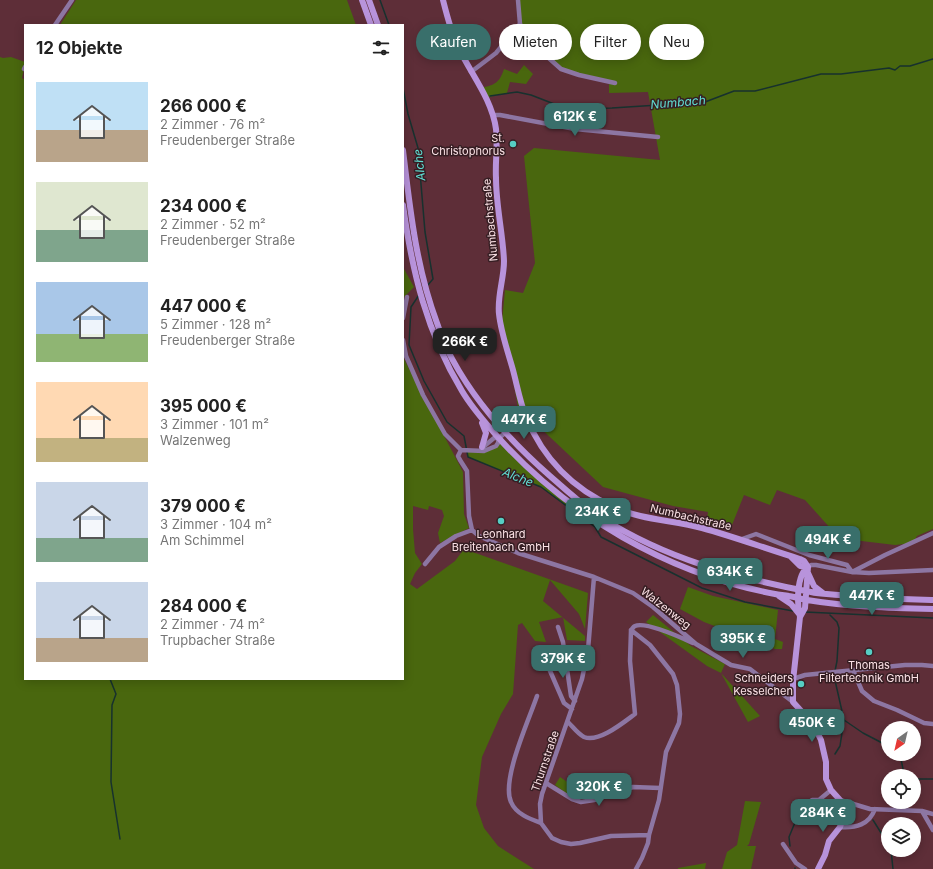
<!DOCTYPE html>
<html lang="de">
<head>
<meta charset="utf-8">
<style>
  :root { --surface:#fff; --page:#f6f6f6; --text:#222; --muted:#767676; --accent:#396f6b }
  body { margin:0; font-family:Inter,sans-serif; background:var(--page); color:var(--text); height:100vh; display:flex; flex-direction:column; font-size:15px; white-space:nowrap }
  * { box-sizing:border-box; margin:0 }
  p { font-size:13px; color:var(--muted) }
  .icon { flex:none; width:22px; height:22px; fill:none; stroke:currentColor; stroke-width:2; stroke-linecap:round; stroke-linejoin:round }
  .map { position:relative; flex:1; overflow:hidden }
  .panel { position:absolute; left:24px; top:24px; width:380px; height:656px; display:flex; flex-direction:column; background:var(--surface); border-radius:0px; box-shadow:0 2px 10px #0003 }
  .panel>* { flex:none }
  .hud { position:absolute; left:416px; top:24px; width:380px; height:36px; display:flex; gap:8px }
  .needle { width:26px; rotate:214deg }
  .buttons { position:absolute; left:881px; top:721px; display:grid; gap:8px }
  .buttons a { display:grid; place-items:center; width:40px; height:40px; border-radius:50%; background:var(--surface); box-shadow:0 2px 10px #0003; font-size:20px }
  .price { position:absolute; translate:-50% -34px; padding:0 9px; border-radius:8px; background:var(--accent); color:#fff; font-size:13px; line-height:26px; filter:drop-shadow(0 1px 2px #0008) }
  .price::after { content:''; position:absolute; left:50%; top:24px; width:12px; height:9px; margin-left:-6px; background:inherit; clip-path:polygon(0 0,100% 0,50% 100%) }
  .price.current { background:#222; color:#fff }
  ul { padding:0; list-style:none }
  li { display:flex; align-items:center; gap:12px; height:100px; padding:0 12px }
  li span { display:grid; place-items:center; flex:none; width:112px; height:80px; border-radius:0px; color:#555 }
  li>.icon { margin-inline-start:auto }
  span .icon { width:48px; height:48px; fill:#fffc; stroke-width:1 }
  li b { font-size:17px }
  h2 { display:flex; justify-content:space-between; align-items:center; height:48px; padding:0 12px; font-size:17px }
  .pill { padding:0 14px; border-radius:18px; background:var(--surface); box-shadow:0 2px 10px #0003; font-size:14px; line-height:36px }
  .pill.current { background:var(--accent); color:#fff }
  .map>svg:first-child { display:block }
  .green { fill:#49670e }
  .lines { fill:none; stroke-linecap:round; stroke-linejoin:round }
  .stream { stroke:#17312e; stroke-width:1.5 }
  .street { stroke:#8d76a3; stroke-width:4.5 }
  .secondary { stroke:#b893db; stroke-width:6 }
  .poi-dot { fill:#56cec4; stroke:#351e23; stroke-width:1.5 }
  .labels { text-anchor:middle; dominant-baseline:central; stroke-width:3; stroke-linejoin:round; paint-order:stroke }
  .poi-label { font-size:11px; fill:#fce2e6; stroke:#351e23; text-anchor:end }
  .street-label { font-size:11px; fill:#fce2e6; stroke:#351e23 }
  .water-label { font-size:12px; font-style:italic; fill:#60dfd4; stroke:#351e23 }
</style>
</head>
<body>
<div class="map">
<svg width="933" height="869" viewBox="0 0 933 869">
  <rect width="100%" height="100%" fill="#5e2e38"/>
  <!-- green -->
  <path class="green" d="M76,0H347L356,25H60Z
    M518,0H933V529L917,536L913,543L895,545L828,537L831,529L805,500L777,490L770,505L744,495L730,530L706,524L708,512L673,506L603,487L518,407L502,321L505,290L523,293L535,263L524,156L534,148L660,160L648,92L609,93V84L613,83L561,69L533,44L520,24Z
    M0,57L3,58L11,57L25,62V69H24L22,78L25,80V679H403V357L463,472L464,514L469,528L440,543L438,533L444,516L442,510L429,506L428,510L413,506V529L415,553L422,564L415,573L410,584L417,589L455,561L464,549L588,593L585,629L579,614L550,580L543,601L585,636V641L567,640L563,617L539,622L546,642L535,641L522,623L518,625L513,694L501,714L482,757L476,805L484,828L498,846L534,869H0Z
    M524,65L533,74L526,84L510,82L507,93L485,98L480,88C494,85 499,84 504,69L517,74Z
    M403,267L414,287L403,298Z
    M499,438L525,465L595,527L541,487L468,457L466,449L475,450L496,446Z
    M688,587L713,596L778,610L775,639L783,642L782,649H775L704,622L680,609Z
    M653,615L691,646L725,664L721,673L760,716L748,722L721,673L707,666L646,622Z
    M560,777L573,786L567,794L555,785Z
    M745,801L761,802L749,844L747,846H756L751,869H722L727,852L737,845Z
    M706,863L705,869H678V868Z"/>
  <g class="lines">
    <!-- stream -->
    <path class="stream" d="M380,0L389,25
      M403,88L408,114L418,148L425,232L433,279L427,286
      M490,96L517,92L531,95L567,109L612,108L705,102L734,91H755L821,74H841L889,68L895,70L900,66H910L933,59
      M419,295L411,307L409,345L424,381L447,422L464,436L468,457L541,487L595,527L601,537L702,588L745,602L793,611
      M805,612L933,618
      M830,615L837,622L839,628L837,661L834,676L844,720L840,746L835,754
      M110,679L116,694L112,705L111,782L120,839
      M844,720L863,733L888,746
      M900,754L903,769L901,776
      M914,779H933
      M873,820L888,844
      M790,846L789,837L796,820L808,816L818,803
      M891,850L893,869
      M795,868V869"/>
    <!-- street -->
    <path class="street" d="M518,0L520,24L533,44L561,69L579,75L615,83
      M55,25L72,0
      M24,69L25,67
      M471,72L496,53L520,24
      M494,115H500L575,129L658,137
      M403,318L407,297
      M403,340L406,356L423,395L445,434L461,450L484,451L496,446L498,443L499,438L505,433
      M482,448L494,438H499
      M461,450L458,456L460,460L467,471L469,516L472,530L479,536L518,553L594,577L633,593L653,607L696,644L731,665L750,669L793,702
      M742,539L756,534L809,555L847,565L852,572
      M425,564L439,547L456,536L472,530
      M808,567L811,565H816L852,572L869,573L933,570
      M852,572L885,555L933,533
      M594,577L588,650L582,679L542,794L540,804L541,823L552,838L561,842L571,844L580,843L611,836L649,835
      M558,627L563,642L571,696L575,701
      M631,630L650,645L673,674L677,685L680,714L679,723L666,752L659,800L649,835L648,843L642,858L636,869
      M631,630C633,628 633,627 635,626C646,621 682,638 693,643
      M544,657L564,703L572,709
      M853,670L862,691L874,701L897,710L924,723L933,724
      M793,679L805,675L905,665H922L933,666
      M537,696C529,720 501,780 511,802C516,814 530,819 541,823
      M568,722C573,727 578,734 584,737C599,743 624,722 635,714L630,661L631,630
      M546,783L572,799L581,802L594,800L633,787L660,788
      M840,800L870,809L922,811L933,814
      M922,811L933,830
      M795,819L799,806H803L812,800H819L831,790
      M840,827C856,828 869,825 875,809
      M783,844L796,863L805,869"/>
    <!-- secondary -->
    <path class="secondary" d="M362,0L371,25
      M369,0L378,25
      M443,0C447,16 451,32 458,47C471,74 492,99 496,129C498,145 495,162 496,178C496,206 503,234 504,261C504,279 497,296 499,314C501,333 508,352 513,370C517,385 520,402 526,417C543,458 573,489 614,507C641,520 673,520 702,528C735,537 767,549 800,559L804,561L808,567
      M403,150C410,209 416,267 437,323C440,331 443,341 447,349C471,398 509,440 550,476C567,491 583,506 602,518C666,559 738,578 811,592C820,594 830,594 839,595C870,598 902,599 933,600
      M403,205C412,272 427,333 462,391C472,408 484,421 496,435C568,516 669,574 775,594C779,595 784,595 789,596C795,597 801,599 807,600C849,607 891,608 933,609
      M482,423L486,433L482,447
      M791,557L800,566L808,567
      M808,567C796,575 797,605 800,617L793,681V702L813,724L821,740L826,762V779L831,790L840,800L844,814L840,827L829,841L825,855L818,869
      M808,573L814,586L823,593
      M779,596L791,604L799,614
      M800,617L805,608L808,567"/>
  </g>
  <!-- markers -->
  <g class="poi-dot">
    <circle cx="513" cy="144" r="4"/>
    <circle cx="501" cy="521" r="4"/>
    <circle cx="869" cy="652" r="4"/>
    <circle cx="801" cy="684" r="4"/>
  </g>
  <g class="labels">
    <!-- poi labels -->
    <g class="poi-label">
      <text x="505" y="138">St.<tspan x="505" dy="13">Christophorus</tspan></text>
      <text x="501" y="534" text-anchor="middle">Leonhard<tspan x="501" dy="13">Breitenbach GmbH</tspan></text>
      <text x="869" y="665" text-anchor="middle">Thomas<tspan x="869" dy="13">Filtertechnik GmbH</tspan></text>
      <text x="793" y="678">Schneiders<tspan x="793" dy="13">Kesselchen</tspan></text>
    </g>
    <!-- street labels -->
    <g class="street-label">
      <text transform="translate(490 220) rotate(-95)">Numbachstraße</text>
      <text transform="translate(691 517) rotate(13)">Numbachstraße</text>
      <text transform="translate(666 608) rotate(38)">Walzenweg</text>
      <text transform="translate(545 761) rotate(-71)">Thurnstraße</text>
    </g>
    <!-- water labels -->
    <g class="water-label">
      <text transform="translate(678 102) rotate(-5)">Numbach</text>
      <text transform="translate(419 165) rotate(-96)">Alche</text>
      <text transform="translate(518 477) rotate(22)">Alche</text>
    </g>
  </g>
</svg>
<div class="buttons">
<a><svg class="needle" viewBox="-14 -14 28 28"><path d="M0-13l5 13h-10z" fill="#e53935"/><path d="M0 13l5-13h-10z" fill="#767676"/></svg></a>
<a><svg class="icon" aria-label="locate" viewBox="0 0 24 24"><circle cx="12" cy="12" r="6"/><path d="M12 2v4M12 18v4M2 12h4M18 12h4"/></svg></a>
<a><svg class="icon" aria-label="layers" viewBox="0 0 24 24"><path d="M12 4l9 5-9 5-9-5zM3 14l9 5 9-5"/></svg></a>
</div>
<b class="price" style="left:575px;top:137px">612K €</b>
<b class="price current" style="left:465px;top:362px">266K €</b>
<b class="price" style="left:524px;top:440px">447K €</b>
<b class="price" style="left:598px;top:532px">234K €</b>
<b class="price" style="left:828px;top:560px">494K €</b>
<b class="price" style="left:730px;top:592px">634K €</b>
<b class="price" style="left:872px;top:616px">447K €</b>
<b class="price" style="left:743px;top:659px">395K €</b>
<b class="price" style="left:563px;top:679px">379K €</b>
<b class="price" style="left:812px;top:743px">450K €</b>
<b class="price" style="left:599px;top:807px">320K €</b>
<b class="price" style="left:823px;top:833px">284K €</b>
<div class="hud">
<a class="pill current">Kaufen</a>
<a class="pill">Mieten</a>
<a class="pill">Filter</a>
<a class="pill">Neu</a>
</div>
<section class="panel">
<h2>12 Objekte<svg class="icon" aria-label="filters" viewBox="0 0 24 24"><path d="M4 7h16M4 17h16"/><circle cx="9" cy="7" r="2"/><circle cx="15" cy="17" r="2"/></svg></h2>
<ul>
<li><span style="background:linear-gradient(#bfe0f5 60%,#b9a48a 0)"><svg class="icon" aria-label="home" viewBox="0 0 24 24"><path d="M3 11l9-7 9 7M6 9v11h12V9"/></svg></span><div><b>266 000 €</b><p>2 Zimmer · 76 m²</p><p>Freudenberger Straße</p></div></li>
<li><span style="background:linear-gradient(#dfe7d0 60%,#7fa58c 0)"><svg class="icon" aria-label="home" viewBox="0 0 24 24"><path d="M3 11l9-7 9 7M6 9v11h12V9"/></svg></span><div><b>234 000 €</b><p>2 Zimmer · 52 m²</p><p>Freudenberger Straße</p></div></li>
<li><span style="background:linear-gradient(#a9c7e8 65%,#8fb573 0)"><svg class="icon" aria-label="home" viewBox="0 0 24 24"><path d="M3 11l9-7 9 7M6 9v11h12V9"/></svg></span><div><b>447 000 €</b><p>5 Zimmer · 128 m²</p><p>Freudenberger Straße</p></div></li>
<li><span style="background:linear-gradient(#ffd9b3 70%,#c2b280 0)"><svg class="icon" aria-label="home" viewBox="0 0 24 24"><path d="M3 11l9-7 9 7M6 9v11h12V9"/></svg></span><div><b>395 000 €</b><p>3 Zimmer · 101 m²</p><p>Walzenweg</p></div></li>
<li><span style="background:linear-gradient(#c9d6e8 70%,#7fa58c 0)"><svg class="icon" aria-label="home" viewBox="0 0 24 24"><path d="M3 11l9-7 9 7M6 9v11h12V9"/></svg></span><div><b>379 000 €</b><p>3 Zimmer · 104 m²</p><p>Am Schimmel</p></div></li>
<li><span style="background:linear-gradient(#c9d6e8 70%,#b9a48a 0)"><svg class="icon" aria-label="home" viewBox="0 0 24 24"><path d="M3 11l9-7 9 7M6 9v11h12V9"/></svg></span><div><b>284 000 €</b><p>2 Zimmer · 74 m²</p><p>Trupbacher Straße</p></div></li>
</ul>
</section>
</div>
</body>
</html>
